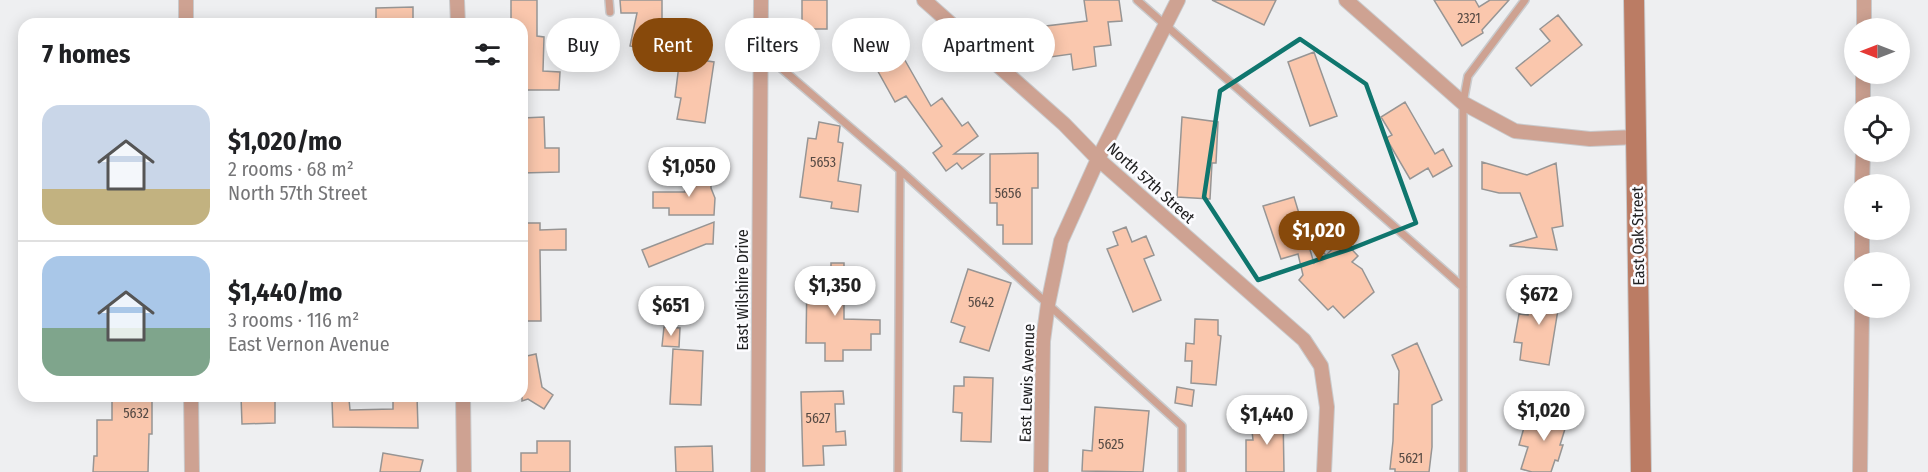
<!DOCTYPE html>
<html lang="en">
<head>
<meta charset="utf-8">
<style>
  :root { --surface:#fff; --page:#f6f6f6; --text:#202124; --muted:#757577; --line:#e0e0e0; --accent:#87490b }
  body { margin:0; font-family:"Fira Sans Condensed",sans-serif; background:var(--page); color:var(--text); height:100vh; display:flex; flex-direction:column; font-size:22px; white-space:nowrap }
  * { box-sizing:border-box; margin:0 }
  p { font-size:20px; color:var(--muted) }
  .icon { flex:none; width:33px; height:33px; fill:none; stroke:currentColor; stroke-width:2; stroke-linecap:round; stroke-linejoin:round }
  .map { position:relative; flex:1; overflow:hidden }
  .side { position:absolute; left:18px; top:18px; width:510px; height:384px; display:flex; flex-direction:column; background:var(--surface); border-radius:18px; box-shadow:0 3px 15px #0003 }
  .side>* { flex:none }
  .hud { position:absolute; left:546px; top:18px; width:570px; height:54px; display:flex; gap:12px }
  .needle { width:39px; rotate:270deg }
  .controls { position:absolute; left:1844px; top:18px; display:grid; gap:12px }
  .controls a { display:grid; place-items:center; width:66px; height:66px; border-radius:50%; background:var(--surface); box-shadow:0 3px 15px #0003; font-size:30px }
  .price { position:absolute; translate:-50% -51px; padding:0 14px; border-radius:21px; background:#fff; color:#222; font-size:20px; line-height:39px; filter:drop-shadow(0 2px 3px #0008) }
  .price::after { content:''; position:absolute; left:50%; top:36px; width:18px; height:14px; margin-left:-9px; background:inherit; clip-path:polygon(0 0,100% 0,50% 100%) }
  .price.active { background:var(--accent); color:#fff }
  ul { padding:0; list-style:none }
  li { display:flex; align-items:center; gap:18px; height:150px; padding:0 24px }
  li+li { border-top:2px solid var(--line) }
  li span { display:grid; place-items:center; flex:none; width:168px; height:120px; border-radius:18px; color:#555 }
  li>.icon { margin-inline-start:auto }
  span .icon { width:72px; height:72px; fill:#fffc; stroke-width:1 }
  li b { font-size:26px }
  h2 { display:flex; justify-content:space-between; align-items:center; height:72px; padding:0 24px; font-size:26px }
  .chip { padding:0 21px; border-radius:27px; background:var(--surface); box-shadow:0 3px 15px #0003; font-size:21px; line-height:54px }
  .chip.active { background:var(--accent); color:#fff }
  .map>svg:first-child { display:block }
  .building { fill:#fac7ad; stroke:#979594; stroke-width:1.5 }
  .lines { fill:none; stroke-linecap:round; stroke-linejoin:round }
  .lane-casing { stroke:#c9cacc; stroke-width:10 }
  .street-casing { stroke:#c9cacc; stroke-width:16 }
  .secondary-casing { stroke:#c9cacc; stroke-width:22 }
  .lane { stroke:#cea292; stroke-width:7 }
  .street { stroke:#cea292; stroke-width:14 }
  .secondary { stroke:#bb7c64; stroke-width:20 }
  .marked { fill:none; stroke:#0f766e; stroke-width:4.5; stroke-linejoin:round }
  .labels { text-anchor:middle; dominant-baseline:central; stroke-width:5; stroke-linejoin:round; paint-order:stroke }
  .number-label { font-size:14px; fill:#564a44 }
  .street-label { font-size:16px; fill:#202021; stroke:#fcfcff }
</style>
</head>
<body>
<div class="map">
<svg width="1928" height="472" viewBox="0 0 1928 472">
  <rect width="100%" height="100%" fill="#eeeff1"/>
  <!-- building -->
  <path class="building" d="M511,0H537V36L544,37L543,71L560,72L559,90H522V24H511Z
    M620,0H662V26L671,28L666,54L630,46L637,13H621Z
    M802,0H827V29H802Z
    M1084,0H1119L1122,21L1108,22L1111,45L1094,47L1096,66L1073,70L1071,54L1043,58L1041,42L1048,41L1046,26L1087,21Z
    M1212,0H1276L1264,25Z
    M1434,0H1475L1479,7L1490,0H1509L1482,30L1483,33L1462,46Z
    M413,7V24H376V8Z
    M1558,15L1582,45L1531,86L1516,68L1550,41L1540,29Z
    M890,34L931,106L942,98L962,126L968,122L978,136L954,154H983L962,169L957,163L946,171L933,153L942,146L906,96L895,102L865,48Z
    M1314,52L1337,116L1310,126L1288,62Z
    M680,57L714,62L705,123L677,119L681,98L675,97Z
    M1405,102L1435,154L1443,149L1452,166L1433,177L1428,168L1410,179L1386,138L1392,135L1381,117Z
    M544,117L545,148H559V172L522,173V118Z
    M1182,117L1218,122L1216,163H1212L1210,199L1177,197Z
    M819,122L840,126L838,142L843,143L838,181L861,185L858,212L831,208L832,202L800,197L808,138L816,139Z
    M1038,153V188H1032V244H1003V225H997V203H990V154Z
    M1482,162L1527,175L1556,163L1563,226L1552,228L1557,250L1510,246V245L1537,237L1520,193H1499L1482,189Z
    M711,176V188L715,198L714,215H669V208H653V192H685V177Z
    M1294,197L1314,263L1323,252L1326,255L1341,241L1343,244L1345,242L1358,256L1352,262L1362,269L1374,292L1344,318L1333,306L1328,310L1299,280L1303,275L1298,254L1281,259L1263,206Z
    M714,222L713,244H706L649,267L642,250Z
    M522,223H540V230L566,229V250H540L541,321H522Z
    M1126,227L1132,242L1146,236L1154,255L1144,259L1161,300L1133,312L1107,249L1118,245L1113,232Z
    M831,263H844V319L880,320V334H871V350H843V361H825V343H806L807,276H831Z
    M968,269L1011,283L989,351L960,342L965,327L951,322Z
    M1533,286L1561,291L1549,365L1520,360L1522,343L1514,342L1519,314L1528,315Z
    M1195,319L1218,320V335L1221,336L1216,385L1191,383L1192,361H1185L1186,343L1194,344Z
    M664,327L680,328L679,347L662,346Z
    M1417,343L1442,400L1432,405V447L1429,472H1395V469H1390L1393,441L1394,404H1398L1399,371L1392,355Z
    M673,349L703,351L701,405L670,404Z
    M536,354L542,387L553,395L544,409L528,399L522,401V357Z
    M964,377L993,378L991,442L961,441L962,413L953,412L954,386H964Z
    M1177,387L1194,390L1192,406L1175,403Z
    M843,391L844,404H835L836,432L845,431L846,445L823,446L824,465L803,466L801,392Z
    M112,396H152V434H149L148,472H93L94,456H97V420H112Z
    M241,396H275V423L242,424Z
    M393,396H417L418,428L333,427L332,400L349,399L350,410L393,409Z
    M1095,407L1149,411L1143,472L1082,471L1083,450L1092,451Z
    M1544,408L1569,416L1560,445H1563L1558,461L1555,460L1551,472H1532L1521,469L1528,447L1519,445L1525,424L1539,429Z
    M1260,413H1283L1284,472H1246V440H1253L1252,431H1260Z
    M537,441H570V472H521V453H537Z
    M712,446L713,472H676L675,447Z
    M383,453L423,460L420,472H380Z"/>
  <g class="lines">
    <!-- lane casing -->
    <g class="lane-casing">
      <path id="lane" d="M609,0L610,12
        M1137,0L1463,287
        M761,51L900,170L1182,426V472
        M898,472L900,170
        M1463,472V103L1468,76L1525,0"/>
    </g>
    <!-- street casing -->
    <g class="street-casing">
      <path id="street" d="M186,0V24
        M457,0L458,24
        M924,0L1064,124L1098,159L1304,340L1321,366L1327,407L1324,472
        M1346,0L1463,103L1515,131L1590,139L1636,137
        M1864,28V0
        M1863,106V74
        M1862,184L1863,152
        M1862,262V230
        M191,396L192,472
        M463,396L464,472
        M758,472L761,0
        M1041,472L1043,341L1048,304L1061,241L1098,159L1178,0
        M1860,472L1862,308"/>
    </g>
    <!-- secondary casing -->
    <g class="secondary-casing">
      <path id="secondary" d="M1634,0L1641,472"/>
    </g>
    <!-- lane -->
    <use href="#lane" class="lane"/>
    <!-- street -->
    <use href="#street" class="street"/>
    <!-- secondary -->
    <use href="#secondary" class="secondary"/>
  </g>
  <!-- marked area -->
  <path class="marked" d="M1300,39L1366,84L1416,223L1353,248L1258,280L1204,197L1220,91Z"/>
  <g class="labels">
    <!-- number labels -->
    <g class="number-label">
      <text x="1469" y="18">2321</text>
      <text x="823" y="162">5653</text>
      <text x="1008" y="193">5656</text>
      <text x="981" y="302">5642</text>
      <text x="136" y="413">5632</text>
      <text x="818" y="418">5627</text>
      <text x="1111" y="444">5625</text>
      <text x="1411" y="458">5621</text>
    </g>
    <!-- street labels -->
    <g class="street-label">
      <text transform="translate(1151 183) rotate(42)">North 57th Street</text>
      <text transform="translate(1638 236) rotate(-91)">East Oak Street</text>
      <text transform="translate(742 290) rotate(-90)">East Wilshire Drive</text>
      <text transform="translate(1027 383) rotate(-88)">East Lewis Avenue</text>
    </g>
  </g>
</svg>
<div class="controls">
<a><svg class="needle" viewBox="-14 -14 28 28"><path d="M0-13l5 13h-10z" fill="#e53935"/><path d="M0 13l5-13h-10z" fill="#757577"/></svg></a>
<a><svg class="icon" aria-label="locate" viewBox="0 0 24 24"><circle cx="12" cy="12" r="6"/><path d="M12 2v4M12 18v4M2 12h4M18 12h4"/></svg></a>
<a>+</a>
<a>−</a>
</div>
<b class="price" style="left:689px;top:198px">$1,050</b>
<b class="price active" style="left:1319px;top:262px">$1,020</b>
<b class="price" style="left:835px;top:317px">$1,350</b>
<b class="price" style="left:1539px;top:326px">$672</b>
<b class="price" style="left:671px;top:337px">$651</b>
<b class="price" style="left:1544px;top:442px">$1,020</b>
<b class="price" style="left:1267px;top:446px">$1,440</b>
<div class="hud">
<a class="chip">Buy</a>
<a class="chip active">Rent</a>
<a class="chip">Filters</a>
<a class="chip">New</a>
<a class="chip">Apartment</a>
</div>
<section class="side">
<h2>7 homes<svg class="icon" aria-label="filters" viewBox="0 0 24 24"><path d="M4 7h16M4 17h16"/><circle cx="9" cy="7" r="2"/><circle cx="15" cy="17" r="2"/></svg></h2>
<ul>
<li><span style="background:linear-gradient(#c9d6e8 70%,#c2b280 0)"><svg class="icon" aria-label="home" viewBox="0 0 24 24"><path d="M3 11l9-7 9 7M6 9v11h12V9"/></svg></span><div><b>$1,020/mo</b><p>2 rooms · 68 m²</p><p>North 57th Street</p></div></li>
<li><span style="background:linear-gradient(#a9c7e8 60%,#7fa58c 0)"><svg class="icon" aria-label="home" viewBox="0 0 24 24"><path d="M3 11l9-7 9 7M6 9v11h12V9"/></svg></span><div><b>$1,440/mo</b><p>3 rooms · 116 m²</p><p>East Vernon Avenue</p></div></li>
</ul>
</section>
</div>
</body>
</html>
